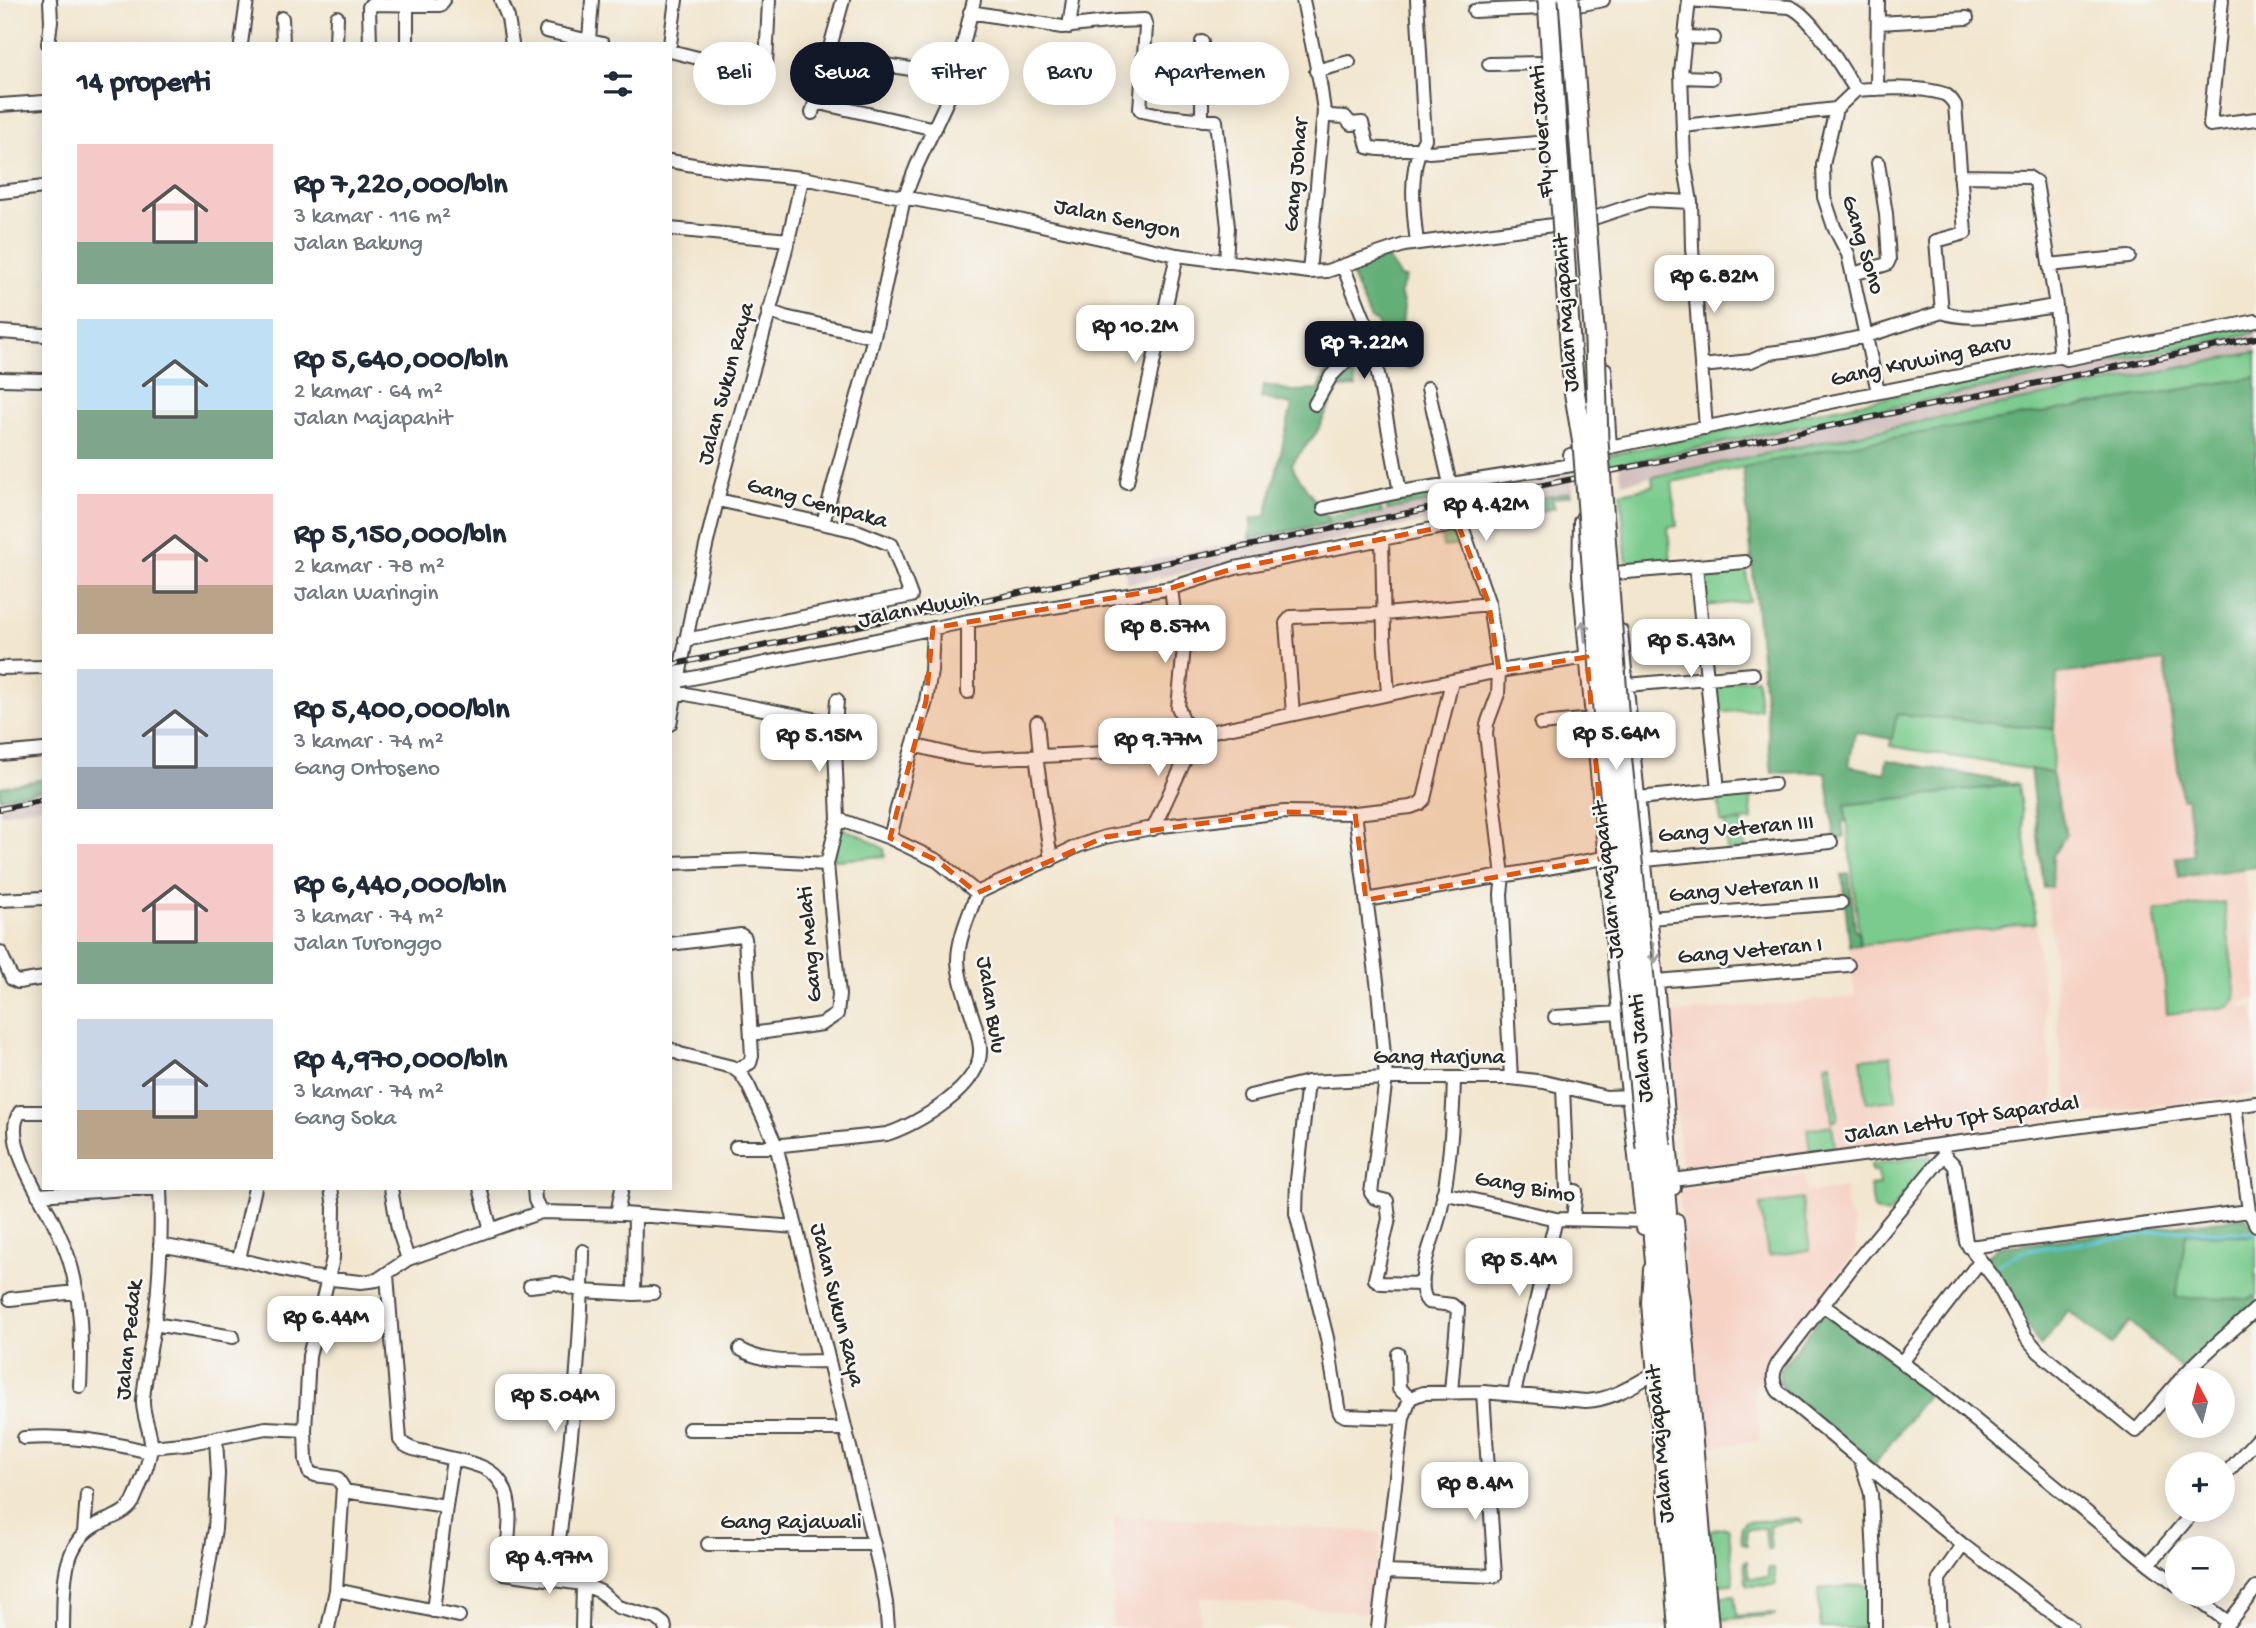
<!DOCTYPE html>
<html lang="id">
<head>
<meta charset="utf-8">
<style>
  :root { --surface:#fff; --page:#f2f2f3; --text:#1f2937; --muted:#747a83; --accent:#111827 }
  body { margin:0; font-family:"Gochi Hand",sans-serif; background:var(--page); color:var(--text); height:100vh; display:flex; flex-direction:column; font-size:26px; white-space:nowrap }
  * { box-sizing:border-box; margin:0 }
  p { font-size:23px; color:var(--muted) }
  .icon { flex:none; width:38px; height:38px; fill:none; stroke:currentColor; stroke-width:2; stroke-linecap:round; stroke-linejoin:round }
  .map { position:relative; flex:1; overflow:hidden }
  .sheet { position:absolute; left:42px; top:42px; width:630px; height:1148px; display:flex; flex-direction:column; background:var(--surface); border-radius:0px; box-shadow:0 4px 18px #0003 }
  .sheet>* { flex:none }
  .hud { position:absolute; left:693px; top:42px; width:665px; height:63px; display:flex; gap:14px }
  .needle { width:46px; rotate:353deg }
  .buttons { position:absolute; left:2165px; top:1368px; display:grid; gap:14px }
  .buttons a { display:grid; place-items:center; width:70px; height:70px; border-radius:50%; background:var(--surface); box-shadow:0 4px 18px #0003; font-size:35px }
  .price { position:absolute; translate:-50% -60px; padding:0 16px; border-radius:14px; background:#fff; color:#222; font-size:23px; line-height:46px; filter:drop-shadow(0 2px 4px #0008) }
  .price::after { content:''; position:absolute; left:50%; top:42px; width:21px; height:16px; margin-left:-10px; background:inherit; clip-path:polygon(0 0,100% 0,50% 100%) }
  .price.on { background:var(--accent); color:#fff }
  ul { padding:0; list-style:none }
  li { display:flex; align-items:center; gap:21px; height:175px; padding:0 35px }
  li span { display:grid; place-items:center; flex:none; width:196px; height:140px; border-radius:0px; color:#555 }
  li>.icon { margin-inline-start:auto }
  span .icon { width:84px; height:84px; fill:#fffc; stroke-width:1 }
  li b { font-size:30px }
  h2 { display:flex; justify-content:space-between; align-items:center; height:84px; padding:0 35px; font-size:30px }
  .chip { padding:0 24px; border-radius:32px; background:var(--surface); box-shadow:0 4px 18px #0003; font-size:24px; line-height:63px }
  .chip.on { background:var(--accent); color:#fff }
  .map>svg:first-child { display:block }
  .built { fill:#f6d2c4 }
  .industrial { fill:#d1bfbe }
  .green { fill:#7acb8d; stroke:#527b5c; stroke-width:2 }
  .forest { fill:#63af78; stroke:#476d52; stroke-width:2 }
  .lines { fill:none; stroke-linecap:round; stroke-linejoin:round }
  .stream { stroke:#5ac4d5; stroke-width:3.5 }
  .minor-casing { stroke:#494744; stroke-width:16 }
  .highway-casing { stroke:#494744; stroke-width:23 }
  .minor { stroke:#fff; stroke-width:12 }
  .highway { stroke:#fff; stroke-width:19 }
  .rail-casing { stroke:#2b2b2b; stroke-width:6 }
  .rail { stroke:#f6f6f2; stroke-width:3.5; stroke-dasharray:10; stroke-linecap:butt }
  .highway-bridge-casing { stroke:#494744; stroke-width:23; stroke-linecap:butt }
  .highway-bridge { stroke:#fff; stroke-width:19 }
  .oneway { stroke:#a0a0a0 }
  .marked { fill:#df570e; fill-opacity:0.2; stroke:#df570e; stroke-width:5; stroke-dasharray:14 9; stroke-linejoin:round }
  .labels { text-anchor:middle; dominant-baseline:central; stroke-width:5; stroke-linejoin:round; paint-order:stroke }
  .street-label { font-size:23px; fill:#2b2b2b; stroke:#f6f6f2 }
</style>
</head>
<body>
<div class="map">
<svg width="2256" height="1628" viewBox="0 0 2256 1628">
  <rect width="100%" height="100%" fill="#f6f6f2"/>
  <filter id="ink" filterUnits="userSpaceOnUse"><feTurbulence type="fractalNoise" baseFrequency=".0143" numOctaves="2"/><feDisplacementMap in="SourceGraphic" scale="14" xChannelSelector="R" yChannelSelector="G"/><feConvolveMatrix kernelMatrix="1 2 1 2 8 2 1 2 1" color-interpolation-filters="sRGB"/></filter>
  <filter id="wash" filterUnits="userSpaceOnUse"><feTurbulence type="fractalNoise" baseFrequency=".00686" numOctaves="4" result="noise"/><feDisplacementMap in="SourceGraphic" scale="28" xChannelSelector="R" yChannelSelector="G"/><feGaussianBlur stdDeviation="1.57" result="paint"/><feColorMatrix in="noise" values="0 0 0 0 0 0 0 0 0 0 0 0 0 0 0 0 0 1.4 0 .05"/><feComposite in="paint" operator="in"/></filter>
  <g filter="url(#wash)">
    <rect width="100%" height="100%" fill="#f2e6cf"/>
    <!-- built -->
    <path class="built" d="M2165,661L2182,798H2186L2194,855L2179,877L2244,869L2256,972V999L2240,1002L2242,1009L2252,1008L2256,1028V1093L2076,1116L2070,1106L2063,1074L2058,1029L2053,944L2046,892L2057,674Z
      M2036,923L2056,1119L1722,1164L1685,1166L1681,1163L1668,1014L1855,997L1850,946Z
      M1804,1174L1807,1193L1845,1188L1848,1213L1850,1214L1851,1220H1853L1857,1250L1770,1363L1765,1382L1754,1383L1760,1442L1700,1447L1679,1190Z
      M1114,1517L1206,1520L1381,1533L1371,1614L1201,1596L1199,1628H1112Z"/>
    <!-- industrial -->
    <path class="industrial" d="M2256,332V352L1622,483L1619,464Z
      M1570,472L1574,490L1127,584L1124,566Z
      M44,789V805L0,814V798Z"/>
    <!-- green -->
    <path class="green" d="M2256,324V332L1610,466L1608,455L2063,361Z
      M2256,352V377L1844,446L1672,482L1677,526L1668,527L1671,564L1627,568L1621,493L1653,486L1652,477Z
      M1451,487L1453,497L1387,510L1385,499L1397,497L1399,503L1415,500V494Z
      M1380,505L1382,512L1330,523L1326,517Z
      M1459,527L1465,545L1443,547L1441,531Z
      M1746,568L1749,601L1705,606L1702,572Z
      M1757,678L1760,709L1716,713L1713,683Z
      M1896,714L2054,729L2052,773L1890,746Z
      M2018,784L2036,923L1860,945L1845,805Z
      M1750,793L1752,820L1721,823L1718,796Z
      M1742,822L1745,849L1727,850L1725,823Z
      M838,827L862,836L884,849L885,856L837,860L831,857Z
      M2224,902L2236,999L2229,1007L2167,1014L2164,972L2154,911Z
      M1891,1056L1896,1100L1867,1103L1861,1059Z
      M1831,1063L1838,1117L1836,1120L1832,1121L1825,1064Z
      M1832,1125L1835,1148L1810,1151L1807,1129Z
      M1930,1156L1932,1160L1888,1214L1874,1210L1870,1186L1879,1185L1878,1171H1872L1871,1164Z
      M1802,1199L1810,1250L1768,1256L1760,1205Z
      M2186,1233L2256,1236V1296L2247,1299H2176Z
      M1797,1518L1800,1521L1801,1524L1799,1521L1769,1525L1771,1549H1767L1765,1528L1746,1529L1747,1545L1742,1543L1741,1526L1745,1522Z
      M1727,1528L1729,1530L1734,1581L1732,1584L1715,1585L1710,1530Z
      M1747,1561L1749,1578L1768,1577V1568H1774L1776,1585L1748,1586L1746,1583L1744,1562Z
      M1863,1585L1869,1586L1872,1589L1871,1628H1821L1818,1589Z
      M1734,1595L1737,1616L1769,1613L1776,1615L1718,1620L1716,1597Z"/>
    <!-- forest -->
    <path class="forest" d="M1386,255L1400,277L1406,278L1400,292L1404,306L1401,337L1404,345L1418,355L1419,360L1413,368H1406L1383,344L1382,332L1376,321L1371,320L1348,267Z
      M1357,336L1371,344L1373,354L1365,356L1368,371L1353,373L1356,387L1338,388L1317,432L1292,463L1294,470L1330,523L1250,539L1252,518L1266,516L1292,405L1261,398L1264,385L1293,391L1319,390L1336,340L1351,341Z
      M2256,377V867L2179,877L2176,858L2194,855L2187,799H2182L2164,661L2057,674L2054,729L1897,714L1892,739L1855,732L1849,766L1885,773L1887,760L2018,784L1845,805L1846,821L1842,822L1844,838L1835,839L1826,772L1772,773L1743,467L1844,446Z
      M1570,492L1571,495L1552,499L1555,508L1473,526L1470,513Z
      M2030,769L2052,773L2066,834L2053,856L2052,887L2044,888Z
      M44,779V789L0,798V787Z
      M1849,874L1855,930H1858L1860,945L1850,946L1842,875Z
      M2245,1217L2256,1230V1236L2186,1233L2176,1298L2247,1299L2256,1296V1304L2183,1370L2130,1322L2112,1345L2068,1311L2040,1347L1987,1259V1256L1999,1247Z
      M1826,1314L1931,1390L1874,1465L1783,1390L1779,1381L1780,1370L1821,1317Z"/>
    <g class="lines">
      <!-- stream -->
      <path class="stream" d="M2088,1243L2170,1230L2256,1233
        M1997,1266C2020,1246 2054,1247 2083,1243"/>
    </g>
  </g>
  <g filter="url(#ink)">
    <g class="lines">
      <!-- minor casing -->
      <g class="minor-casing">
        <path id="minor" d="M501,0L508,18L512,44
          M1303,0L1320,83L1324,111L1309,272
          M1688,0L1790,7C1813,16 1841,68 1856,90
          M1689,0L1681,73L1684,162L1691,202L1692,248L1706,428
          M2222,0L2210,125L2256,119
          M1578,5L1603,0
          M1474,11L1542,8
          M970,12L1062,27L1117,21L1144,20L1146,27L1140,109L1142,111L1166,116L1216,121L1228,227L1226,262
          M282,18L283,44
          M1878,23L1967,18
          M1069,27L1073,0
          M546,31L603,44
          M1684,37L1714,38
          M589,40L592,0
          M48,44L51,22L50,0
          M241,44L247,0
          M336,44L337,17
          M370,44L369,7L371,4L440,5L444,0
          M407,44V4
          M670,44L676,0
          M670,51L758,73L764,71L766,64L769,0
          M828,56L955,76
          M1489,64L1545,63
          M1316,71L1349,62
          M1682,77L1712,78
          M1877,89L1878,0
          M815,102L935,129
          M0,105L44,102
          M1836,109L1823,165L1824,197L1834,227L1848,254L1878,392
          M1324,111L1330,116L1345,117L1351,124L1362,123L1368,147C1388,153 1409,145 1429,152L1548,142
          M812,113L843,0
          M1202,120V42
          M1683,126L1836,109L1856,90C1881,88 1920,86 1944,94C1949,96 1952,100 1955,105L1965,233L1936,241L1942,312
          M670,161L729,171L802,178L987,213L1177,255L1309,272L1327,271L1404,245L1553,225
          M1960,176L2028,177L2036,182L2056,306L2060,349L2057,356
          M0,192L44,187
          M1594,218L1648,200L1691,202
          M670,229L789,240
          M1417,243C1413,211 1408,167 1425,139L1417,0
          M2049,265L2129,257
          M1343,266L1371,336L1400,492
          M1853,274L1887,264L1889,260L1886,214L1878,163
          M768,311L785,317L874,337
          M0,332L44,335
          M1701,366L1751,361L1769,353L1815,347L1866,336L1942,312C1973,324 2023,310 2056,306
          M1605,369L1610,448
          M0,379L44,380
          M1428,388L1450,484
          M1315,404L1331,376L1371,336
          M1127,482L1177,255
          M1324,508L1400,492L1572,465L1570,455L2057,356L2067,359L2256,321
          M1585,513L1580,522L1579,576L1619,1013L1643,1228
          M823,523L874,337L904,198L917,165L952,90L974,0
          M1382,538L1384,635L1388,694
          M1605,565L1615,573L1745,562
          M1696,566L1718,790
          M1621,631L1657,981L1674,1188
          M685,640L911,596L892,545L857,531L718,500
          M0,668L44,667
          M678,681L968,621L1171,588L1235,568L1458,524L1463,529L1489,604L1499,671L1498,694L1487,724L1486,734L1503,876L1501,894L1511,1078
          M1627,685L1753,674
          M676,692L834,723L838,819
          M968,692V621
          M1293,714L1286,623L1291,617L1385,614L1489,604
          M1037,722L1040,755
          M670,724C683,654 696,585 713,517C741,403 779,292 802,178
          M1541,724L1592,719
          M835,725L837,700
          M1190,736L1499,671L1587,657
          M913,745L961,757L978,759L1126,752
          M0,754L44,750
          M1036,756L1051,860
          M1639,798L1774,784
          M1355,813L1378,989L1386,1078L1371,1193L1375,1198L1387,1201L1389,1219L1375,1279L1381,1283L1422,1284
          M1153,829L1184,762L1190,736L1178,707L1185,637L1183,627L1174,612L1171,588
          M890,838L908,763L926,701L931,671L933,628
          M1645,860L1831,842
          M670,863L754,860L827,864L838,819L890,838L938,861L977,893L1078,846L1105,837L1162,826L1284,812L1355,813L1411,807L1419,804L1424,799L1452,681
          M0,900L44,898
          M1366,900L1604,858
          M1650,918L1841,903
          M670,944L741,935L745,938L752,1056L750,1063L736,1070
          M0,952L12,979L18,982L44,978
          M1657,981L1848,965
          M1555,1017L1619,1013
          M751,1034L822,1024L837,1014L839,995L827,864
          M670,1049L680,1054L732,1067L741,1074L748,1085L776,1145L880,1570L886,1603L888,1628
          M1308,1082L1297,1180L1296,1213L1327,1338L1338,1407L1340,1413L1345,1416L1403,1418
          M1563,1086L1567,1191H1576L1573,1219
          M1250,1096L1308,1082L1386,1078H1511L1544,1082L1606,1097L1629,1096
          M2235,1106L2249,1211L2256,1225
          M44,1112H20C2,1137 37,1192 50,1215C57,1229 64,1244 69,1259C82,1301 82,1343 80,1386
          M1943,1145L1944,1155L1856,1262L1779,1362C1772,1372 1772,1381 1778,1391L1963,1545L2072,1628
          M736,1147H763L887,1134C918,1124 983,1086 980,1048C977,1018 959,990 958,960C958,938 970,913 977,893
          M1944,1155L1955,1166L1966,1242L1994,1278L2026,1337L2039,1352L2136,1431L2177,1383
          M1673,1180L2256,1103
          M391,1188L398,1229L408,1259
          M480,1188L491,1230
          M534,1188L535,1200L541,1212
          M1443,1193L1556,1219L1643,1221
          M38,1195L127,1189H160
          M617,1214L622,1188
          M1677,1220L1682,1280
          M160,1245L241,1260L312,1277L361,1282L377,1280L408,1259L541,1212L624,1214L796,1227
          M1969,1247L2249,1211
          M239,1259L255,1188
          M1650,1269L1648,1303L1675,1628
          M1680,1274L1684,1302L1712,1628
          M387,1275L400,1440C407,1450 422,1451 434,1454C450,1459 471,1461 486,1469C522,1488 507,1541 504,1573L583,1584L601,1592L618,1607L656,1618L664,1624L665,1628
          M530,1286L556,1283L582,1291L634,1294L653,1293
          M634,1294L635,1215
          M10,1299L76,1292
          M1824,1306L1934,1386L2149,1564L2195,1510
          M154,1324L233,1337
          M740,1349C766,1365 799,1361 829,1361
          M1398,1354L1399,1389L1410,1398
          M1902,1362L1980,1261
          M2179,1381C2202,1354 2230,1333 2256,1309
          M1451,1392L1458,1310L1452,1305L1428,1302C1419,1292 1423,1273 1426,1260C1430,1243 1438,1226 1441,1208C1450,1166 1453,1121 1454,1078
          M1514,1393L1556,1219
          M689,1429H845
          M305,1430L309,1356L333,1258L334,1207L331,1188
          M24,1438C68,1435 106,1441 149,1452
          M151,1447L191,1443L266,1428L305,1430L306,1461L309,1472L315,1475L337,1478L343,1487L336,1590L328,1628
          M1861,1461L1871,1494L1875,1580V1628
          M2222,1478L2256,1440
          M343,1491L446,1506L433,1611
          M446,1506L453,1460
          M84,1533L87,1494
          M708,1544H874
          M2149,1564L2177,1585
          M1385,1572L1495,1576L1483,1392
          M554,1580C568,1470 581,1361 583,1251
          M336,1590L459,1616
          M2190,1594L2228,1622
          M63,1628C64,1591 60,1543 98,1524C110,1518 126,1514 133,1502C139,1489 150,1461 151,1447C152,1432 142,1416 143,1400C145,1375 150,1351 154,1326C160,1281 162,1234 160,1188
          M198,1628L215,1529L218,1474L216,1438
          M582,1628L583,1584
          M1378,1628L1403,1418L1410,1398L1423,1393L1483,1392L1586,1401C1611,1400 1632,1386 1653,1374
          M1941,1628L1939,1579L1963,1545
          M2224,1628L2256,1588"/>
      </g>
      <!-- highway casing -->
      <g class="highway-casing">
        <path id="highway" d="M1661,1146L1701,1628
          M1646,1148L1686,1628"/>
      </g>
      <!-- minor -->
      <use href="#minor" class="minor"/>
      <!-- highway -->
      <use href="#highway" class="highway"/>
      <!-- rail casing -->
      <g class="rail-casing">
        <path id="rail" d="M670,665L2256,338
          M0,809L44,800"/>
      </g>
      <!-- rail -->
      <use href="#rail" class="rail"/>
      <!-- highway-bridge casing -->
      <g class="highway-bridge-casing">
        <path id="highway-bridge" d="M1548,0L1570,342L1574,390L1583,444L1607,763L1646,1148
          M1569,0L1595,341L1598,441L1622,763L1661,1146"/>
      </g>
      <!-- highway-bridge -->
      <use href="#highway-bridge" class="highway-bridge"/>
    </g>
    <!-- one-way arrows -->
    <defs><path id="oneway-shaft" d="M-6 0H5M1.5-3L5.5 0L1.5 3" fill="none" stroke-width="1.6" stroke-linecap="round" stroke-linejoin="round" transform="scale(1.75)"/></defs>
    <g class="oneway">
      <use href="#oneway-shaft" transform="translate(1584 631) rotate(-96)"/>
      <use href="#oneway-shaft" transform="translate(1654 953) rotate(84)"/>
    </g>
  </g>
  <!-- marked area -->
  <path class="marked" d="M1458,524L1489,604L1499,671L1587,657L1604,858L1366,900L1355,813L1284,812L1105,837L977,893L938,861L890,838L926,701L933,628L1171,588L1235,568Z"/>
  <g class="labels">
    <!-- street labels -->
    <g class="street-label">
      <text transform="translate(1543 131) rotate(-94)">Fly Over Janti</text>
      <text transform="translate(1297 175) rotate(-85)">Gang Johar</text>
      <text transform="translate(1117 220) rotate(12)">Jalan Sengon</text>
      <text transform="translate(1862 245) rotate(73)">Gang Sono</text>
      <text transform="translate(1567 313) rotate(-94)">Jalan Majapahit</text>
      <text transform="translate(1921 362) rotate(-12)">Gang Kruwing Baru</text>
      <text transform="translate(727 384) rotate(-75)">Jalan Sukun Raya</text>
      <text transform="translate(817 504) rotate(15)">Gang Cempaka</text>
      <text transform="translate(919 610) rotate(-11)">Jalan Kluwih</text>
      <text transform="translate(1736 830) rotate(-5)">Gang Veteran III</text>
      <text transform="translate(1609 880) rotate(-96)">Jalan Majapahit</text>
      <text transform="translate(1744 890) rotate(-5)">Gang Veteran II</text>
      <text transform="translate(811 944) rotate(-95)">Gang Melati</text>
      <text transform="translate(1750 952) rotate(-5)">Gang Veteran I</text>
      <text transform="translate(990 1005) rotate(81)">Jalan Bulu</text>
      <text transform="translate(1642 1048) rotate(-95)">Jalan Janti</text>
      <text x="1439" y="1058">Gang Harjuna</text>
      <text transform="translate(1962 1120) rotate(-8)">Jalan Lettu Tpt Sapardal</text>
      <text transform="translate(1525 1188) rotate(10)">Gang Bimo</text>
      <text transform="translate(836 1305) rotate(76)">Jalan Sukun Raya</text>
      <text transform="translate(130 1340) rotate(-84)">Jalan Pedak</text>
      <text transform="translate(1661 1444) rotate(-95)">Jalan Majapahit</text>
      <text x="791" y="1523">Gang Rajawali</text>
    </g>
  </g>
</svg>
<div class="buttons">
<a><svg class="needle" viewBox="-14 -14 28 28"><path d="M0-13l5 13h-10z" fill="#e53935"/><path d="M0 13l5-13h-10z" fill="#747a83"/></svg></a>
<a>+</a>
<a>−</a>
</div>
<b class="price" style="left:1714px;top:315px">Rp 6.82M</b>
<b class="price" style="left:1135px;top:365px">Rp 10.2M</b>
<b class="price on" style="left:1364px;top:381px">Rp 7.22M</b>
<b class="price" style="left:1486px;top:543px">Rp 4.42M</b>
<b class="price" style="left:1165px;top:665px">Rp 8.57M</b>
<b class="price" style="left:1691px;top:679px">Rp 5.43M</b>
<b class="price" style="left:1616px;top:772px">Rp 5.64M</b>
<b class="price" style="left:819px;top:774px">Rp 5.15M</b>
<b class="price" style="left:1158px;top:778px">Rp 9.77M</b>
<b class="price" style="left:1519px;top:1298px">Rp 5.4M</b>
<b class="price" style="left:326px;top:1356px">Rp 6.44M</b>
<b class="price" style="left:555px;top:1434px">Rp 5.04M</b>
<b class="price" style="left:1475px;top:1522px">Rp 8.4M</b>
<b class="price" style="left:549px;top:1596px">Rp 4.97M</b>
<div class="hud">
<a class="chip">Beli</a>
<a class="chip on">Sewa</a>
<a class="chip">Filter</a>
<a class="chip">Baru</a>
<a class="chip">Apartemen</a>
</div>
<section class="sheet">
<h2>14 properti<svg class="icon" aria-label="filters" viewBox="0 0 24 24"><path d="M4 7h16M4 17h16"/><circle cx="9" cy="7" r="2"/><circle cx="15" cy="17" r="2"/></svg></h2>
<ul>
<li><span style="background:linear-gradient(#f6c9c9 70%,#7fa58c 0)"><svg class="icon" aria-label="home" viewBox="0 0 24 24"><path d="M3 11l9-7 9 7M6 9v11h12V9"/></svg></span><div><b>Rp 7,220,000/bln</b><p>3 kamar · 116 m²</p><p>Jalan Bakung</p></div></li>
<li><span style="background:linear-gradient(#bfe0f5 65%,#7fa58c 0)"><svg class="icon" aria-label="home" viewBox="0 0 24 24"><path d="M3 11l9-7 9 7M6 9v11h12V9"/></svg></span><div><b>Rp 5,640,000/bln</b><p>2 kamar · 64 m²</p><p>Jalan Majapahit</p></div></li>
<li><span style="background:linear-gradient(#f6c9c9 65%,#b9a48a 0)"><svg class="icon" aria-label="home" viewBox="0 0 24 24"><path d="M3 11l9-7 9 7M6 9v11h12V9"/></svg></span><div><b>Rp 5,150,000/bln</b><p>2 kamar · 78 m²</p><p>Jalan Waringin</p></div></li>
<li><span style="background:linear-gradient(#c9d6e8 70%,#9aa5b1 0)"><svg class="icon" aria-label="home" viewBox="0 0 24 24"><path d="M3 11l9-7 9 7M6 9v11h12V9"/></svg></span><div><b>Rp 5,400,000/bln</b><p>3 kamar · 74 m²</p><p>Gang Ontoseno</p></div></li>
<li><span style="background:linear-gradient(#f6c9c9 70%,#7fa58c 0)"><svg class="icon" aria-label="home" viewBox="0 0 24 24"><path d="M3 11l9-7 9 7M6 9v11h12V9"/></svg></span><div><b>Rp 6,440,000/bln</b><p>3 kamar · 74 m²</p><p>Jalan Turonggo</p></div></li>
<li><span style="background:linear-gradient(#c9d6e8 65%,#b9a48a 0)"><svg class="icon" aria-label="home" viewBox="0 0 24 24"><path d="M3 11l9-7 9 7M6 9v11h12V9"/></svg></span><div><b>Rp 4,970,000/bln</b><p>3 kamar · 74 m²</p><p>Gang Soka</p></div></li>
</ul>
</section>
</div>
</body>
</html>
